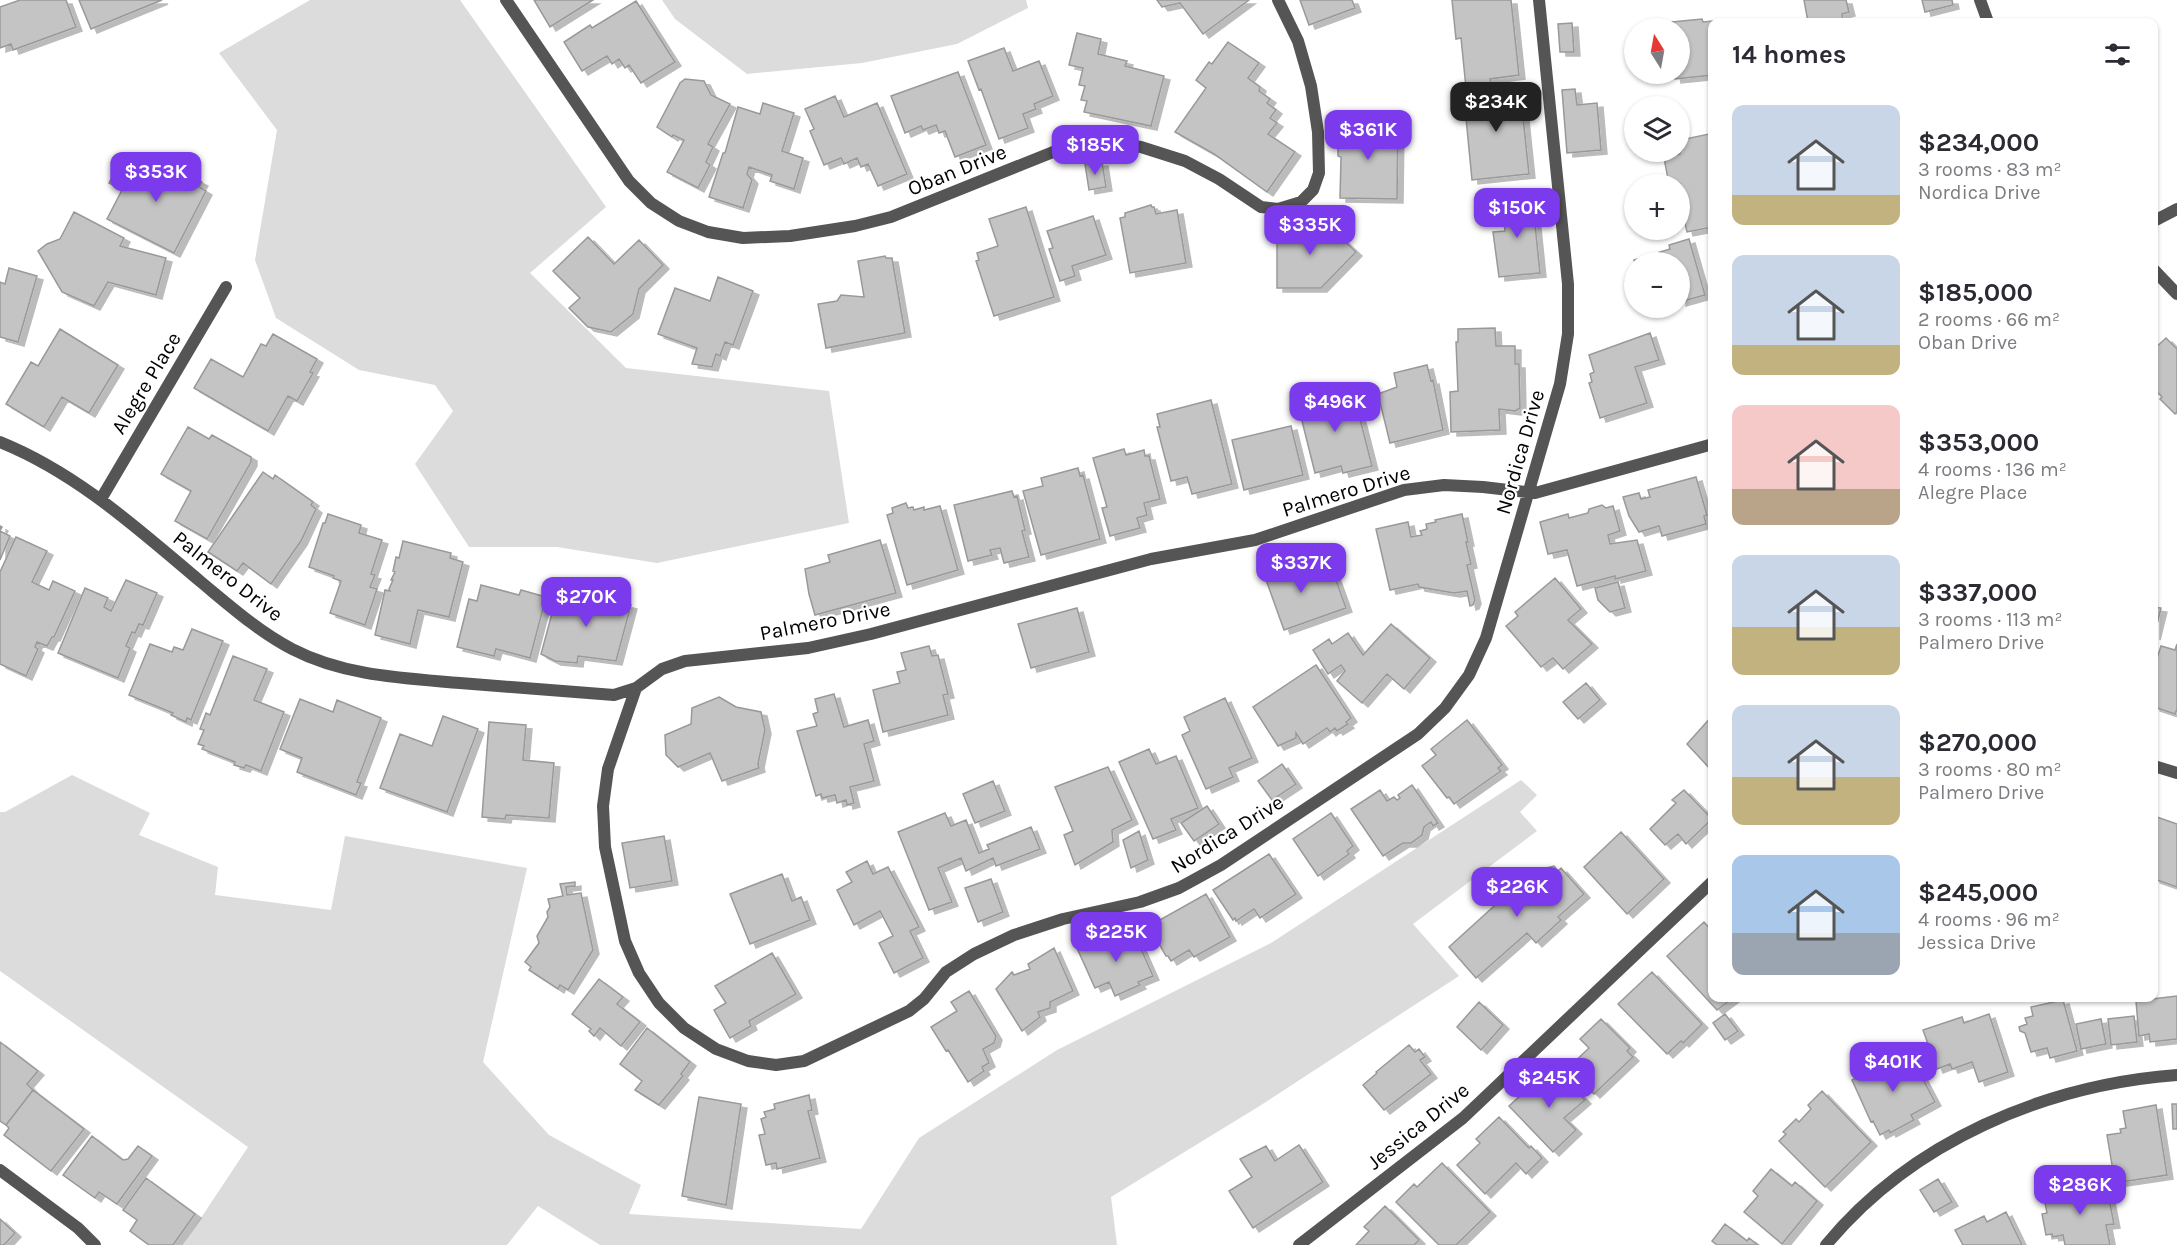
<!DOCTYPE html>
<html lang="en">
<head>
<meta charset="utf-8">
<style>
  :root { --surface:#fff; --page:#f7f7f7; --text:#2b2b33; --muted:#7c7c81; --accent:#7c3aed }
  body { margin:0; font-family:Karla,sans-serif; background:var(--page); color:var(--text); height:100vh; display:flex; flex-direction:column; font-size:22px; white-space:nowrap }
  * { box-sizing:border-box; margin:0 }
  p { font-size:20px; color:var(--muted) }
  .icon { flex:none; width:33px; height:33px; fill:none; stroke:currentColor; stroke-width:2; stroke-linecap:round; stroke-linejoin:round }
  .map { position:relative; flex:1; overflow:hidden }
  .panel { position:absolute; left:1708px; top:18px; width:450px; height:984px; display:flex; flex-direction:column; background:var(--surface); border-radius:12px; box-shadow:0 2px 4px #0004 }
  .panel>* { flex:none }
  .needle { width:39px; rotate:349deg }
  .fabs { position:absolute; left:1624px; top:18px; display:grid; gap:12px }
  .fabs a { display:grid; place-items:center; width:66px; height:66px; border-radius:50%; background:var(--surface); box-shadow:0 2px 4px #0004; font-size:30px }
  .price { position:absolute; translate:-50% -51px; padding:0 14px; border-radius:12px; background:var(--accent); color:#fff; font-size:20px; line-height:39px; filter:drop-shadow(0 2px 3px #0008) }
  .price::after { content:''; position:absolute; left:50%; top:36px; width:18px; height:14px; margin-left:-9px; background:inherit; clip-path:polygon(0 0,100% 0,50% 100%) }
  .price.active { background:#222; color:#fff }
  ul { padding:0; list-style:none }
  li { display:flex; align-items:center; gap:18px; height:150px; padding:0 24px }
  li span { display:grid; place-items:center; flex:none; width:168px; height:120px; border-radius:12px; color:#555 }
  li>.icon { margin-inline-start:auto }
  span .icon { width:72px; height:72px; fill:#fffc; stroke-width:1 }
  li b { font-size:26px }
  h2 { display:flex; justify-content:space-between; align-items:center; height:72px; padding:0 24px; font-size:26px }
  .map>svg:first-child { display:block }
  .green { fill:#dcdcdc }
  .building { fill:#c4c4c4; stroke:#999; stroke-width:1.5; filter:url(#shadow) }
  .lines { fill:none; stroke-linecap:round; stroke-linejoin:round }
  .minor { stroke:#555; stroke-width:12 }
  .tertiary { stroke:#555; stroke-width:12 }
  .labels { text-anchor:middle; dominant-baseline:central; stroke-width:4.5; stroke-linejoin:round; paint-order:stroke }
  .street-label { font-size:21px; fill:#000; stroke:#fff }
</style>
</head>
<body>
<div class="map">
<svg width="2177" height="1245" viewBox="0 0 2177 1245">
  <defs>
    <filter id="shadow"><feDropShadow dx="6" dy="4" stdDeviation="0" flood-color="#0004"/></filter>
  </defs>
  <rect width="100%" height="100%" fill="#fff"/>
  <!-- green -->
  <path class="green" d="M310,0H460L606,207L530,273L626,368L829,391L849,523L657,563L557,547H469L415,464L453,411L435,385L359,370L276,318L255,260L277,130L219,53Z
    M662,0H1026L1028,8L957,44L862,63L747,74L675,19Z
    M72,775L150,813L139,835L218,867L215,895L331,910L345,836L527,868L483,1062L549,1135L641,1185L629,1214L861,1229L919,1138L1057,1050L1271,943L1521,780L1537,795L1520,812L1537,831L1413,924L1459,976L1258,1107L1111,1197L1117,1245H600L538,1206L507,1245H183L248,1147L0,971V812H5Z"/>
  <!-- building -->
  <path class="building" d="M20,0H66L76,27L13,50L11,44L0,48V7Z
    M79,0H162L91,29Z
    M534,0H593L550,27Z
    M1157,0H1249L1203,34L1180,3L1162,7Z
    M1300,0H1352L1355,8L1309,25Z
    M1452,0H1511L1519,75L1490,79L1491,85L1466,88L1461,38L1456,39Z
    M1804,0H1846L1849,12L1842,14L1843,22H1808Z
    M1922,0H1952L1953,5L1925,12Z
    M636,1L675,62L641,83L629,65L625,68L619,59L612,64L607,56L582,71L564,42L590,25L592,28Z
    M1702,19L1703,22L1722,20L1723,22H1713V75L1675,79L1674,74H1680V28H1670H1672V22Z
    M1572,23L1574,52H1560L1558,24Z
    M1077,33L1101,39L1098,54L1127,61L1125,66L1164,76L1151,126L1084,112L1087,101L1081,100L1085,86L1079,85L1083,68L1069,65Z
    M1228,42L1259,63L1248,78L1260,87L1259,91L1270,99L1267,103L1276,110L1270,118L1277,123L1268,134L1295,152L1267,192L1214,154L1175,132L1206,88L1196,80L1209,62L1212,64Z
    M1004,48L1013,71L1039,61L1053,96L1034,104L1036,109L1023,114L1028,128L999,139L981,89L979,90L968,61Z
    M958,72L986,145L955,157L945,131L939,133L936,125L923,130L921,126L905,133L891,96Z
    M685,79L704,81L711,95L730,104L708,144L713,147L706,162L710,165L698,188L667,172L684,140L673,135L672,137L657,127L680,83Z
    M1491,85V91L1520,88L1529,174L1472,180L1465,108H1468L1466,88Z
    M1575,89L1577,105L1597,103L1601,150L1567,153L1562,90Z
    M835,96L844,117L877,103L907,174L878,186L868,164L861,167L857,158L844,164L841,158L824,165L810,131L814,129L805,109Z
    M763,103L794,113L782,151L803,158L794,189L770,181L772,175L749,167L747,174L752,180L743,208L709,197L723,153H725L738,107L760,114Z
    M1338,123L1398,124L1397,199L1340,198L1341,157L1338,156Z
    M1709,134L1713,147V227L1687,232L1683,215L1680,216V184H1669L1664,158L1680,154V140Z
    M157,159L202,182L199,187L206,191L174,253L107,219L122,190L109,183L119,166L131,172L135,165L150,173Z
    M1102,162L1106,187L1089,190L1085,164Z
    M1532,195L1540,273L1499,277L1493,232L1505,231L1501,198Z
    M1151,205L1152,207H1154L1156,214L1177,210L1186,263L1130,273L1120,218L1125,217V213Z
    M1026,207L1054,297L994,316L976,261L979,260L977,253L998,246L989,219Z
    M74,212L124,238L120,246L166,258L156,295L108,282L94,306L62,292L38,251L47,244L60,239Z
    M1093,216L1106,255L1072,266L1075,276L1060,281L1049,249L1053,248L1047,231Z
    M1307,220H1322L1356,252L1321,288H1277V230L1307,229Z
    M588,237L614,264L639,240L663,265L639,289L633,314L611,332L588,327L569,308L580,298L553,271Z
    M1689,239L1705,295L1680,302V262H1635V264L1634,260L1670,249L1669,245Z
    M885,256L886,258H892L905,333L826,348L818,304L837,301L841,295L864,297L858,261Z
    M9,268L37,276L18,342L0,337V282L5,284Z
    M718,277L753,291L733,345L725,342L720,356L716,354L712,367L692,364L697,348L658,334L675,288L710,301Z
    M1495,328L1496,346H1515V364H1519L1520,408L1515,411L1499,409L1500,430L1451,432L1450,392L1458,391L1456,342H1458V329Z
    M60,329L118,365L89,413L62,397L44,427L6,404L31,362L38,366Z
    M1650,333L1659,360L1635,367L1647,403L1600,418L1589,383L1592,382L1590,374L1594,372L1589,355Z
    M273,334L317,359L310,372L313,373L297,401L288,396L268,431L194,388L211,359L243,377L261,344L266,346Z
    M2166,338L2177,349V412L2175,414L2160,399L2162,397L2154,389V349Z
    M1427,365L1431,381L1433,380L1443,430L1390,443L1378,394L1397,387L1394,373Z
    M1339,385L1343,402L1353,399L1355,403H1356L1372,466L1343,473L1341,466L1315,473L1301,417H1303L1301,411L1314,408L1310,392Z
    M1211,400L1232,484L1192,494L1187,477L1171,481L1157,427H1160L1157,414Z
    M1291,426L1303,475L1244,490L1232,440Z
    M188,427L209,439L212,435L251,457V462L207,539L175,521L191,491L161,474Z
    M1124,449L1126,455L1144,450L1145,456H1149L1160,499L1144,503L1147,515L1137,518L1140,528L1110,536L1102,508L1107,507L1093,458Z
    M1078,468L1080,476L1083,475L1100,539L1041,555L1023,491L1043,486L1041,478Z
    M263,472L273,479L275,475L313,502L311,505L316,509L301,541L271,584L243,563L237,571L208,552Z
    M1696,477L1707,515L1704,516L1706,524L1662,536L1659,526L1639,532L1629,516L1623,497L1639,493L1641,499L1650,497L1648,490Z
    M1012,491L1014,497L1017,496L1025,530L1022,531L1029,557L1004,563L1000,548L990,550L992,555L968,561L954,505Z
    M906,503L908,508L913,507L914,510L924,507V510L940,506L958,570L907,585L887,515L893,513L892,508Z
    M1602,505L1606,508L1613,506L1620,531L1608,535L1610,544L1637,540L1646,571L1615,579V576L1577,586L1567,550L1548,554L1540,522L1568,514L1569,518L1588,513L1589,509Z
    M328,514L361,525L359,533L382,540L371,574L375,575L370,587L377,589L365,625L330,613L341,581L333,578L334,576L309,567L323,523H325Z
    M1462,514L1468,542H1466L1471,564L1467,565L1475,600L1473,605L1470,606L1467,591L1454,593L1419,587L1418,584L1390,590L1376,529L1408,522L1411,537L1422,535L1420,531L1427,529L1426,524L1436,522L1435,520Z
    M0,526L2,527L0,531L10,536L0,560Z
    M16,537L47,551L32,582L49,590L53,581L75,591L54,637H52L47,646L37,642L35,647L38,649L26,676L0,664V572Z
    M880,540L896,593L815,615L809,594L805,569L830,562L828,555Z
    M403,541L451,553L450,558L463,562L449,617L418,610L410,644L375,635L385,590L390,591L389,589L393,580H391L395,572L393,571L396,557L399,558Z
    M1292,555L1302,583L1333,572L1346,608L1284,630L1261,566Z
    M1555,578L1581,609L1568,620L1592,644L1563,669L1553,658L1541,667L1506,626L1518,616L1515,612Z
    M126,580L157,593L143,625L139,624L135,633L132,632L126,646L130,648L118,678L58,653L85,588L108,598L104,607L111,611Z
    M1618,582L1625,608L1610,612L1598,600L1595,588Z
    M481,585L519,595L521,590L546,597L530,658L496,649L494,656L457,647L469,599L477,601Z
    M567,588L631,605L616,661L578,656L577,663L555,661L541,654L554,606L562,608Z
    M2154,607L2161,608L2154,636Z
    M1077,608L1089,652L1031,668L1018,624Z
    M1391,624L1430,658L1404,689L1387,674L1362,703L1337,681L1345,671L1341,665L1328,674L1313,650L1329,639L1332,644L1348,633L1363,655Z
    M192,629L223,641L191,720L187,718L186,722L171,715L173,713L129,695L150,644L172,652L174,647L183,650Z
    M2177,644V709L2175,714L2154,707V667L2161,646L2175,650Z
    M929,646L932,656L938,655L948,694L943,695L948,715L883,732L873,690L900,683L897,672L906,670L901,653Z
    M233,656L267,669L254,700L284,712L261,771L246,765L244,768L234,765L235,762L202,749L204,746L198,744L204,730L200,729L206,713L210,715Z
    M1316,665L1351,718L1346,722L1348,724L1337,731L1335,728L1330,732L1327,728L1303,744L1296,733V738L1278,746L1253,707Z
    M1586,683L1600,700L1578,719L1563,702Z
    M834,694L844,727L868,720L874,741L864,744L874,781L850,787L854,803L847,805L846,800L837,803L835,795L822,798L821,794L816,796L797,731L817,726L813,714L818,712L815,699Z
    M719,697L736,707L761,712L765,730L758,764L759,768L722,781L710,753L678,767L666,755L665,735L691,724L692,708Z
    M1225,698L1252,758L1229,768L1233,777L1206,789L1182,735L1190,731L1184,717Z
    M300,699L333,712L337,700L381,718L357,782L361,783L356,795L297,772L302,758L280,749Z
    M1713,715V772L1687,744Z
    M443,716L478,729L447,812L380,788L400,734L432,746Z
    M1467,720L1502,765L1498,768L1501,771L1454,804L1449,797L1447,798L1422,766L1436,755L1431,749Z
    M489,722L526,725L523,760L554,763L549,818L506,815L505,819L482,817Z
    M1149,749L1156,764L1176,756L1198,808L1171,819L1176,830L1153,839L1119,762Z
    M1282,764L1296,784L1272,800L1258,781Z
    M1108,767L1132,820L1112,830L1113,842L1075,865L1064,835L1073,831L1055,787Z
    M993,781L1005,811L975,823L963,794Z
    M1412,785L1438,823L1433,826L1431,822L1424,827L1422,835L1411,843H1403L1383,856L1351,809L1380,790L1387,801L1394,797L1397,800L1400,798L1398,795Z
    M1684,790L1712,819L1686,844L1678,834L1665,845L1650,829L1676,803L1672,800Z
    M1207,806L1219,824L1194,841L1181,823Z
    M945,813L951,826L966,820L979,853L989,849L987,845L1031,827L1040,849L996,866L993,858L966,871L961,858L938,868L952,902L929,910L898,832Z
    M1331,813L1353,846L1347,851L1349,854L1318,876L1293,839Z
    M2154,816L2177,824V887L2154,879Z
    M1139,831L1148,860L1131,868L1123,840Z
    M1621,832L1664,879L1627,914L1584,867Z
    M664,836L672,881L630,888L622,843Z
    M1269,854L1296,894L1260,918L1254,909L1236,921L1235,918L1233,920L1213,890Z
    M867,861L873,874L888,867L919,927L910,931L923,958L894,973L879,943L893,936L880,911L854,925L837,890L852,882L846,872Z
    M1554,866L1558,871L1561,868L1584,894L1558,917L1561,920L1536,943L1527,933L1476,978L1449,947L1524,879L1527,881L1536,873L1534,871Z
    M782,874L792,901L801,897L810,920L750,944L730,894Z
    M991,879L1003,912L978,922L965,888Z
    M575,882V886L566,887L567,895L581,893L593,950L568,990L560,985L558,989L529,970L531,967L525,962L539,943L537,936L548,917L547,912L550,907L548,899L563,896L560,884Z
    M1206,894L1230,937L1194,957L1189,950L1171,961L1168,956H1166L1149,926Z
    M1704,922L1713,932V998H1733L1717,1010L1667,956Z
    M1125,932L1127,936L1134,933L1153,976L1138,982L1140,985L1115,996L1109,982L1095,988L1077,948L1105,935L1108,941Z
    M1054,948L1073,991L1050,1002V1008L1038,1012L1040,1017L1022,1031L996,989L1012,972L1014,975L1030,969L1028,964Z
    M772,953L796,994L749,1021L751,1026L730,1038L714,1010L726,1003L715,986Z
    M1652,972L1702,1024L1683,1043L1681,1041L1667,1054L1618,1004Z
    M599,979L623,997L617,1004L640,1022L621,1046L600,1028L594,1036L589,1031L591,1029L572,1014Z
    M969,991L996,1036L994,1043L983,1049L989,1063L982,1067L984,1071L968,1082L948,1050L946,1051L931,1027L957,1011L951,1002Z
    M2177,996V1039L2150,1042L2149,1034L2139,1036L2136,1001Z
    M2063,1000L2077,1051L2050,1058L2047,1048L2031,1052L2025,1033L2020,1031L2019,1027L2027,1024L2025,1018L2033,1016L2031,1007Z
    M1479,1002L1503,1025L1481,1050L1457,1027Z
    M1725,1014L1738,1031L1725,1040L1713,1023Z
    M1989,1014L2008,1072L1979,1082L1972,1062L1952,1069L1950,1064L1937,1069L1923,1030L1962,1017L1964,1023Z
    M2134,1016L2137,1042L2111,1045L2108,1019Z
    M1601,1019L1630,1048L1627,1051L1633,1057L1594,1094L1568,1068L1589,1048L1580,1039Z
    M2101,1019L2106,1044L2081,1049L2076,1024Z
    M647,1028L690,1062L681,1074L683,1076L659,1105L635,1090L642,1081L620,1064Z
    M0,1042L38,1071L27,1084L33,1090L6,1125L0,1121Z
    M1409,1045L1415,1052L1419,1049L1425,1057L1420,1060L1431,1074L1384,1110L1363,1085L1377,1073L1376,1072Z
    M1908,1051L1935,1102L1911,1115L1914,1120L1890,1133L1889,1130L1880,1135L1873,1121L1871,1122L1852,1080Z
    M1556,1069L1585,1100L1564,1118L1576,1130L1553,1152L1509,1106L1531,1086L1534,1090Z
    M33,1090L84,1129L51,1171L4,1135L9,1128L6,1125Z
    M1822,1091L1871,1142L1825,1187L1779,1141L1786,1134L1783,1132L1796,1119L1799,1122L1811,1109L1808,1105Z
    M809,1095L812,1110L808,1111L820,1158L777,1169L776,1163L766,1165L759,1135L765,1134L761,1119L766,1117L764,1112L775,1109L774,1104Z
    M699,1097L741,1104L726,1205L682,1196Z
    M2172,1104H2177V1129H2173Z
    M2156,1105L2167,1175L2115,1183L2107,1135L2121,1133L2120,1129L2126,1128L2123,1111Z
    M1499,1117L1529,1148L1531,1146L1542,1158L1526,1174L1516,1163L1485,1194L1457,1165L1480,1143L1476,1139Z
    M92,1136L123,1160L128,1159L138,1146L152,1156L117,1204L99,1192L95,1198L63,1175Z
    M1299,1145L1323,1182L1253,1228L1229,1191L1252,1177L1240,1159L1266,1146L1275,1161Z
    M1442,1163L1490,1212L1456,1245H1439L1396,1202L1414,1184L1417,1187Z
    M1771,1169L1792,1186L1795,1182L1817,1201L1782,1244L1744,1212L1758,1196L1753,1191Z
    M146,1178L195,1214L173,1245H149L130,1231L137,1220L123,1210Z
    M1938,1179L1952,1202L1934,1212L1920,1190Z
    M2106,1183L2114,1224L2106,1225L2110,1245H2065L2063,1235L2053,1237L2052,1234L2046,1235L2042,1214L2047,1213L2045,1203L2052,1202L2051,1194Z
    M1385,1206L1419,1240L1414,1245H1356L1369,1231L1364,1227Z
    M2006,1212L2022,1245H1963L1955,1230L1984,1216L1987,1222Z
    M0,1219L15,1233L4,1245H0Z
    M1725,1224L1747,1241L1749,1238L1758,1245H1717L1712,1241Z"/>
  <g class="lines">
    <!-- minor -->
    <path class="minor" d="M506,0L629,181L651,203L679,221L708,232L743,238L790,236L855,226L891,217L1073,144L1094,140L1141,147L1185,161L1219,179L1261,207L1278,209L1301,202L1313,190L1319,173L1318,132L1311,86L1298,41L1278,0
      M1980,0L1988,22
      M2154,221L2177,209
      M2154,270L2177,294
      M0,442C77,473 138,529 201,582C230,606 258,631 292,649C344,676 403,678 460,683C511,687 563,691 614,695L636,688L662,669L685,661L808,648L871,634L1151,559L1255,540L1404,490L1444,485L1483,487L1535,493L1713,444
      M101,499L226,287
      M636,688L608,769L603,806L605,847L625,941L639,973L659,1003L684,1028L716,1049L748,1061L776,1065L804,1061L909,1011L924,999L946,972L974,954L1014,935L1063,919L1140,902L1179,888L1221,865L1418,734L1445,708L1469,675L1486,638L1560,384L1568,334V284L1539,0
      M2154,766L2177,773
      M1299,1245L1463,1118L1713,881
      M1826,1245C1912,1141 2045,1085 2177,1075"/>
    <!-- tertiary -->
    <path class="tertiary" d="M0,1170L78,1228L95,1245"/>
  </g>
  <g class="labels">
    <!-- street labels -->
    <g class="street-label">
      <text transform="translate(957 170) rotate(-22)">Oban Drive</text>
      <text transform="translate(146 383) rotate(-59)">Alegre Place</text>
      <text transform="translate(1520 452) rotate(-74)">Nordica Drive</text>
      <text transform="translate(1346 491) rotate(-17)">Palmero Drive</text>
      <text transform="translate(228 576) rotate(38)">Palmero Drive</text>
      <text transform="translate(825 621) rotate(-11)">Palmero Drive</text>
      <text transform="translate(1227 834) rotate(-32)">Nordica Drive</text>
      <text transform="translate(1418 1126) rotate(-39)">Jessica Drive</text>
    </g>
  </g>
</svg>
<div class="fabs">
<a><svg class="needle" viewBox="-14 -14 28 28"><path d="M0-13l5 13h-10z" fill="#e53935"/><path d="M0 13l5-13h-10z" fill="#7c7c81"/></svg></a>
<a><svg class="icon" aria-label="layers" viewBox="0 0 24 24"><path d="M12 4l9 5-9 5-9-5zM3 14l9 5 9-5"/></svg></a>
<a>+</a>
<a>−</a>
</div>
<b class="price active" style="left:1496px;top:133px">$234K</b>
<b class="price" style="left:1368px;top:161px">$361K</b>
<b class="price" style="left:1095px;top:176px">$185K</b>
<b class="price" style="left:156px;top:203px">$353K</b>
<b class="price" style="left:1517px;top:239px">$150K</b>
<b class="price" style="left:1310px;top:256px">$335K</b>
<b class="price" style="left:1335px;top:433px">$496K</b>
<b class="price" style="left:1301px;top:594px">$337K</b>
<b class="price" style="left:586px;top:628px">$270K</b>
<b class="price" style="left:1517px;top:918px">$226K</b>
<b class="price" style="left:1116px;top:963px">$225K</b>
<b class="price" style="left:1893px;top:1093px">$401K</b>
<b class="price" style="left:1549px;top:1109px">$245K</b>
<b class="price" style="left:2080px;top:1216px">$286K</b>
<section class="panel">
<h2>14 homes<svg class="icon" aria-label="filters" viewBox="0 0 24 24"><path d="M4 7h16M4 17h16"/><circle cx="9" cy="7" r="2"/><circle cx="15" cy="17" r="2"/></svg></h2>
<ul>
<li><span style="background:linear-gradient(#c9d6e8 75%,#c2b280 0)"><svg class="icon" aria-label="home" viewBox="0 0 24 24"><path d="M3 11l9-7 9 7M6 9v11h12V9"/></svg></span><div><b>$234,000</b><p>3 rooms · 83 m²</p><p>Nordica Drive</p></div></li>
<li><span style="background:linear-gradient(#c9d6e8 75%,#c2b280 0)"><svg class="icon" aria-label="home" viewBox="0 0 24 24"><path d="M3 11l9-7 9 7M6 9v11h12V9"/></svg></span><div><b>$185,000</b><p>2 rooms · 66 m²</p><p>Oban Drive</p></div></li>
<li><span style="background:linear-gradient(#f6c9c9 70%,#b9a48a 0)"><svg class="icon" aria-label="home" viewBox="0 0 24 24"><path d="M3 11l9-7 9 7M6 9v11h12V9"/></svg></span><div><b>$353,000</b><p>4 rooms · 136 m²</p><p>Alegre Place</p></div></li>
<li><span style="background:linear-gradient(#c9d6e8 60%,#c2b280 0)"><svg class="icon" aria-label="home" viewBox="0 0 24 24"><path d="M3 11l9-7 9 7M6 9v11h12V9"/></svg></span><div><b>$337,000</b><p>3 rooms · 113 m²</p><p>Palmero Drive</p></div></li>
<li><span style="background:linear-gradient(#c9d6e8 60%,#c2b280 0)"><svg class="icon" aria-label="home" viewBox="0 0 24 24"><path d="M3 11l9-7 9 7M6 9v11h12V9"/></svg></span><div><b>$270,000</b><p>3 rooms · 80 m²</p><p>Palmero Drive</p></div></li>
<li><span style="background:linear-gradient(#a9c7e8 65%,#9aa5b1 0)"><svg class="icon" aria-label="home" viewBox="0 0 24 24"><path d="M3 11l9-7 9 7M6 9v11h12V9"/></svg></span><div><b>$245,000</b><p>4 rooms · 96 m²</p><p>Jessica Drive</p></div></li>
</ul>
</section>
</div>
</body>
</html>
